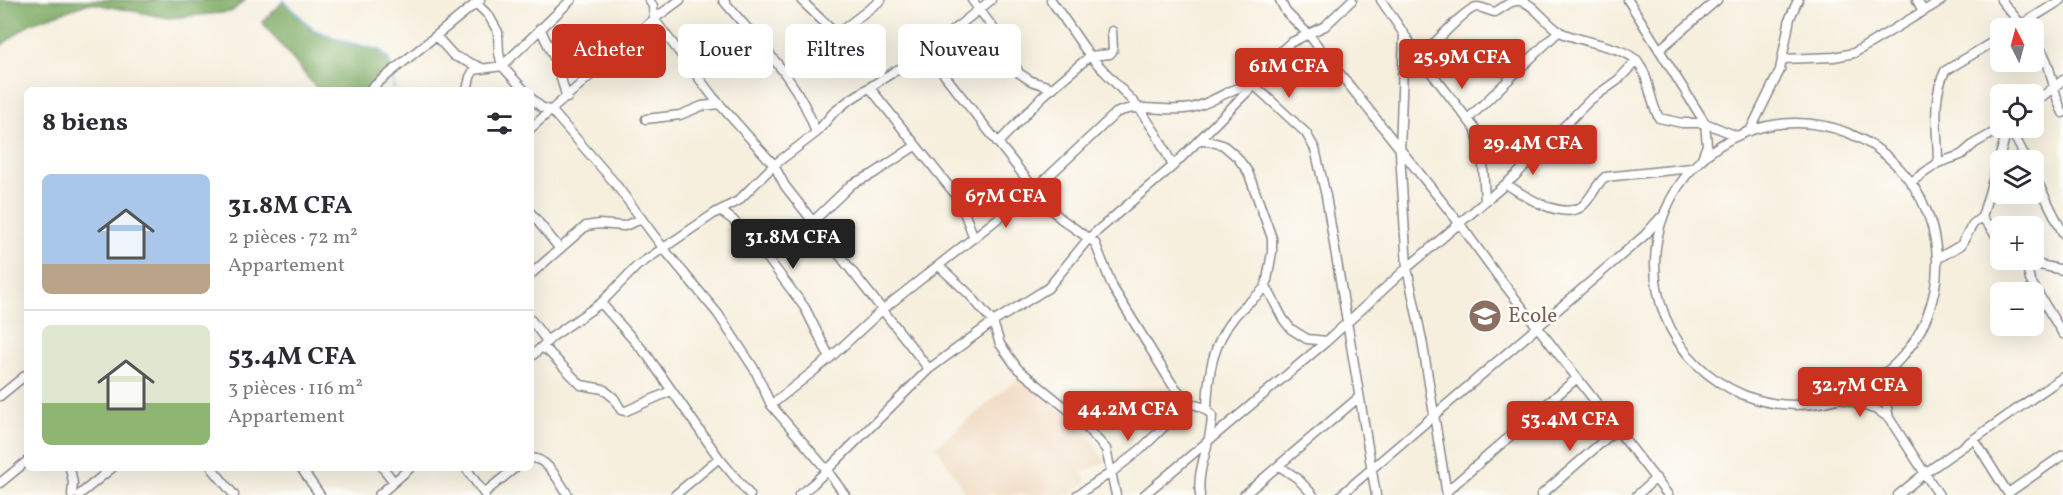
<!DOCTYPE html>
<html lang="fr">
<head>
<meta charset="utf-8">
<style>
  :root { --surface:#fff; --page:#f2f2f3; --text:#2b2b33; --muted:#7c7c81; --line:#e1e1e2; --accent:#c8321e }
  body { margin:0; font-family:Vollkorn,serif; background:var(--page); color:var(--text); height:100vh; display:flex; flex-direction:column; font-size:22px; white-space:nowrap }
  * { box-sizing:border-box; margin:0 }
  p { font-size:20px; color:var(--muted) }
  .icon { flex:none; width:33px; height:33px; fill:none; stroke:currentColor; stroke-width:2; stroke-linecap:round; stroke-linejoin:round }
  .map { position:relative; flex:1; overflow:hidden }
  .sheet { position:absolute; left:24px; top:87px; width:510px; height:384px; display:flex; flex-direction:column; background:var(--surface); border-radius:9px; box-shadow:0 6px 24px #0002 }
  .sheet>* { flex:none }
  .top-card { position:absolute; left:552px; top:24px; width:570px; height:54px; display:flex; gap:12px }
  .needle { width:39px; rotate:354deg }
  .controls { position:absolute; left:1990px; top:18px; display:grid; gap:12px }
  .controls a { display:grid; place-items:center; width:54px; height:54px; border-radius:9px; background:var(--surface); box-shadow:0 6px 24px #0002; font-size:30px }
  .price { position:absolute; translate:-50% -51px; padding:0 14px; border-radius:6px; background:var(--accent); color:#fff; font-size:20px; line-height:39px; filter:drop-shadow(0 2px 3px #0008) }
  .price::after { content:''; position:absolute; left:50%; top:36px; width:18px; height:14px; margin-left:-9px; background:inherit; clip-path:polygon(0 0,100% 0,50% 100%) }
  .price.current { background:#222; color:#fff }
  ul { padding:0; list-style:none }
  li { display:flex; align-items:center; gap:18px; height:150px; padding:0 18px }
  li+li { border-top:2px solid var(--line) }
  li span { display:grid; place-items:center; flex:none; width:168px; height:120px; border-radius:9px; color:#555 }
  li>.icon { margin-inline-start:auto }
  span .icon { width:72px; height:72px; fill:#fffc; stroke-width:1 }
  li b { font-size:26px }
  h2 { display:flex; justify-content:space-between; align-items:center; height:72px; padding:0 18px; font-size:26px }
  .pill { padding:0 21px; border-radius:9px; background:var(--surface); box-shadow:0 6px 24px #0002; font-size:21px; line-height:54px }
  .pill.current { background:var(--accent); color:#fff }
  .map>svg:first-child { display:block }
  .built { fill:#efd6bb }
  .forest { fill:#7caa64; stroke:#4f6650; stroke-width:1.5 }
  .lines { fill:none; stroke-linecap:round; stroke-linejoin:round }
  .stream { stroke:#67a6da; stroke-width:2 }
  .minor-casing { stroke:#8c888c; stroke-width:11 }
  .minor { stroke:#fff; stroke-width:8 }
  .labels { text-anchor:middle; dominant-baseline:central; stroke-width:5; stroke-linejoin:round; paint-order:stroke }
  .education-label { font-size:21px; fill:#785e54; stroke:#fdfcf7; text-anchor:start }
</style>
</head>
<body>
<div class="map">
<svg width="2063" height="495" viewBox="0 0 2063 495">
  <rect width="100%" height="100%" fill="#fdfcf7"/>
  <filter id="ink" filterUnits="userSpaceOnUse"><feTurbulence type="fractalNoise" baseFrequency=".0167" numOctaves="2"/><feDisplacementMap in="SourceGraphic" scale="12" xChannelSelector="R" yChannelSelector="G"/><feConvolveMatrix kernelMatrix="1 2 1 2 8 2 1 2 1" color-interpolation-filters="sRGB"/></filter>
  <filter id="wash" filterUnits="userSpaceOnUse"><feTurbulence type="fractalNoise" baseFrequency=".008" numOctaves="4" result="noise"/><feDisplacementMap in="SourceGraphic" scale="24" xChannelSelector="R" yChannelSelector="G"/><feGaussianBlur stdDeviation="1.35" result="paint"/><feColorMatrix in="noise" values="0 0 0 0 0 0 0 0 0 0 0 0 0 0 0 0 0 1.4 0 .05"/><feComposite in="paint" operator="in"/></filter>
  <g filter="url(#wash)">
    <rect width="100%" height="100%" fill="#f6efde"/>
    <!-- built -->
    <path class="built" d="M1022,375L1037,393L1068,416L1092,439L1105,462L1082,473L1087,483L1069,495H967L936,446Z"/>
    <!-- forest -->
    <path class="forest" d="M0,0H245L231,12L169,18L90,3L31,23L0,46Z
      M284,1L314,30L349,43L380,50L389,60L392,74L372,90H318L262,22Z"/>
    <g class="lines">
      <!-- stream -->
      <path class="stream" d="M283,0L313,30L349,43L380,50L389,60L391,69
        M392,75L394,90"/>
    </g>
  </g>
  <g filter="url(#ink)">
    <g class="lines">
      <!-- minor casing -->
      <g class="minor-casing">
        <path id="minor" d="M649,0L653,6L654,19L714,98L774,165L785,186L929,369
          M723,0C757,41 800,81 816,133
          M801,0L836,34
          M972,0L997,33L1019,73L1031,81L1053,88
          M1051,0L1090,56L1139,108L1157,135L1173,166
          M1280,0L1286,12L1309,35L1460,224L1497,275L1668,495
          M1381,0L1420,58L1476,130L1483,165L1485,201
          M1628,0L1705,123L1707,145L1702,158
          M1917,0L1923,11
          M2001,0L2024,28
          M476,3L489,16L498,32L499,53L502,66L524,90
          M540,28L556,62L567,98
          M2016,28L2061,0
          M1404,34L1400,152L1407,268L1422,340L1447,495
          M436,36L454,56L482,68
          M2034,40C2054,62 2050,89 2063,113
          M1659,50L1717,0
          M927,53L1048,206L1060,218L1095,243L1113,288L1172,384L1189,403L1202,407L1212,415C1212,443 1196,468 1200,495
          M1420,58C1429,49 1467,7 1477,7C1482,7 1489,11 1495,12C1504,8 1509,0 1520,1C1533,2 1547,25 1560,32C1580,42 1625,46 1638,62C1649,75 1649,100 1659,118L1682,123H1705L1737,136
          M1783,59L1834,57L1854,53L1942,0
          M690,64L731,49L760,45
          M785,74L881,0
          M870,88L959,199L974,238
          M369,90L480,0
          M467,90L470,77L474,70L502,66L571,0
          M531,98L541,107L552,111L614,182L664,249L718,314L755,370L771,405L826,469L845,495
          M2034,103L2063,80
          M1469,118L1559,31
          M646,119L680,115L702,106L720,104
          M1655 264a141 141 0 1 1 282 0a141 141 0 1 1-282 0Z
          M531,128L654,19L680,0
          M2010,128L2027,160
          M1750,131L1780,70L1790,18L1798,0
          M1200,139L1223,145L1237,157L1248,172L1272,238V252L1266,286L1283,319L1291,329L1307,339L1327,341
          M998,143L1043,96L1090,56L1110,54L1113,50L1112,31
          M1938,163C1938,133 1931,99 1945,71L2001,37
          M2034,175L2063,233
          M1911,182L1938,163L1961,155L1975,143L2002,128
          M1506,184C1523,195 1560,220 1581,207C1591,200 1595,185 1605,177L1692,168
          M721,211L733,220L763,252L805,308L830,358
          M531,213L560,249
          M1982,217L2008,128
          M763,252L788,241L803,231L852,184L873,174L915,146
          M1937,259L1961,245L1973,224L1982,217L2001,242
          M2023,260L2026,262L2063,270
          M2026,262L2030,280L2063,334
          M939,266L969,294L993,322L1000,344L1018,369L1076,416L1106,449L1116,495
          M531,274L586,226L599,224L624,226L642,219
          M601,303L647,355L719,458L750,495
          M531,320L547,341
          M542,348L548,351L581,385L603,389L614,398L621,410L626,411L671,391
          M531,357L552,337L601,303L637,266L715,213L738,201L774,165L816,133L833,113L848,101L895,71L920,60L952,31L991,0
          M0,396L27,374
          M1841,398L1877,410L1889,418L1939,495
          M771,405L830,358L882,310L1034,190L1116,113C1139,102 1166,113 1191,108C1213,104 1232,85 1254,85L1306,133L1315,149L1326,196L1376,495
          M1207,410C1208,374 1212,344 1235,316C1244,304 1257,298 1266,286
          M1889,418C1885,400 1884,388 1889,370
          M1974,439L2009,495
          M531,458C548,458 559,482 568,495
          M1279,466L1297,478L1313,495
          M70,468L73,483L72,495
          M212,468L234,495
          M301,468L320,495
          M383,468L394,482
          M466,468L485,495
          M0,483L27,461
          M1447,491L1577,378
          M484,493L515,468
          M2008,493L2063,455
          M79,495L112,468
          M379,495L410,468
          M675,495L719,458
          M799,495L813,484L929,369L993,322L1048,288L1089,238L1173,166L1254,85L1279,53L1290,43L1325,26L1352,0
          M1077,495L1112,472L1141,449L1189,403
          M1144,495L1327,341L1407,268L1515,176L1590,100L1618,80L1637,60
          M1244,495L1358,398
          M1341,495L1645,235L1660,218
          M1541,495L1617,429
          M1637,495L1656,478
          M1898,495L1925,473L2063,377"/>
      </g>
      <!-- minor -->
      <use href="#minor" class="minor"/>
    </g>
  </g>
  <!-- icons -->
  <defs>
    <g id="school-disc" transform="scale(1.725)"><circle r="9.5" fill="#8d6e63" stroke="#fdfcf7"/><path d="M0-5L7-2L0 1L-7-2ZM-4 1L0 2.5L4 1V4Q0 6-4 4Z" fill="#fff"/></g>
  </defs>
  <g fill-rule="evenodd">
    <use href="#school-disc" x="1485" y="316"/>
  </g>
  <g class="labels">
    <!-- education labels -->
    <g class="education-label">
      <text x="1508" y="316">Ecole</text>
    </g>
  </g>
</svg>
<div class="controls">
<a><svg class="needle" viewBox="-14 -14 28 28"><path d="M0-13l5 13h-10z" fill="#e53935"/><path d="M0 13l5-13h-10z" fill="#7c7c81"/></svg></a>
<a><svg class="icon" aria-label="locate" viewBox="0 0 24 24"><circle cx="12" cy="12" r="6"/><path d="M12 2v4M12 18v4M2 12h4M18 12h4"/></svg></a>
<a><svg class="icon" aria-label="layers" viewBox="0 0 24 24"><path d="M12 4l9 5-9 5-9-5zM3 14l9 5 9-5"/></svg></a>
<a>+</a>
<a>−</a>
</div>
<b class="price" style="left:1462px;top:90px">25.9M CFA</b>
<b class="price" style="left:1289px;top:99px">61M CFA</b>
<b class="price" style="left:1533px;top:176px">29.4M CFA</b>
<b class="price" style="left:1006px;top:229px">67M CFA</b>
<b class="price current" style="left:793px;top:270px">31.8M CFA</b>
<b class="price" style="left:1860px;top:418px">32.7M CFA</b>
<b class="price" style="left:1128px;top:442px">44.2M CFA</b>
<b class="price" style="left:1570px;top:452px">53.4M CFA</b>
<div class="top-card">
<a class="pill current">Acheter</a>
<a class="pill">Louer</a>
<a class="pill">Filtres</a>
<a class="pill">Nouveau</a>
</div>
<section class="sheet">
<h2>8 biens<svg class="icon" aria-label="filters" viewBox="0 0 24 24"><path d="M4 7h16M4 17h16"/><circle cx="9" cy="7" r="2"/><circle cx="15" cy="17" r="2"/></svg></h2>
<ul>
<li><span style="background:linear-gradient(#a9c7e8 75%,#b9a48a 0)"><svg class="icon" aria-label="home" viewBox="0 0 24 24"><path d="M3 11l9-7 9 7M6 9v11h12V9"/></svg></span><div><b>31.8M CFA</b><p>2 pièces · 72 m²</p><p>Appartement</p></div></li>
<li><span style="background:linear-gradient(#dfe7d0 65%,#8fb573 0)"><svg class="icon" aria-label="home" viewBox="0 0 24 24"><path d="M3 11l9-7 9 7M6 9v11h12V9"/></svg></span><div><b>53.4M CFA</b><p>3 pièces · 116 m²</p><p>Appartement</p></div></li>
</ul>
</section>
</div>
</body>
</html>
